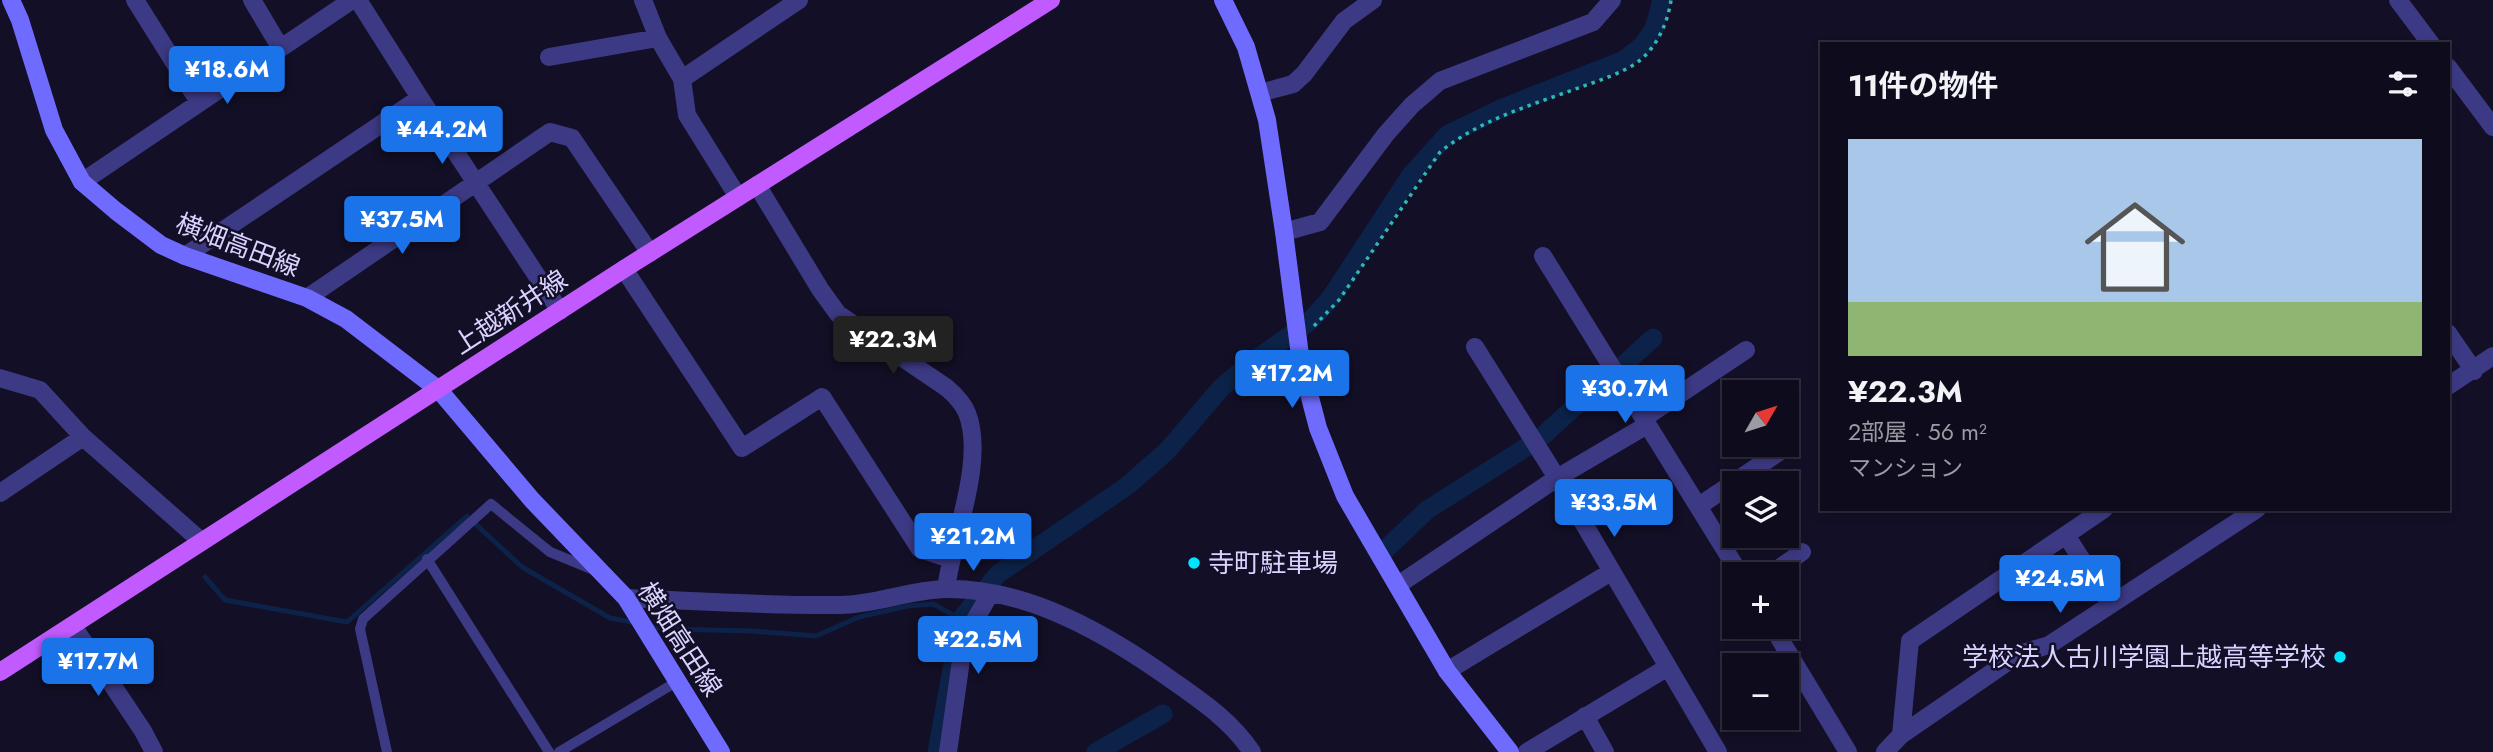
<!DOCTYPE html>
<html lang="ja">
<head>
<meta charset="utf-8">
<style>
  :root { --surface:#0e0b1c; --page:#171425; --text:#f1f3f6; --muted:#9b9ba3; --line:#2e2b3b; --accent:#1a73e8 }
  body { margin:0; font-family:Jost,"Noto Sans JP",sans-serif; background:var(--page); color:var(--text); height:100vh; display:flex; flex-direction:column; font-size:26px; white-space:nowrap }
  * { box-sizing:border-box; margin:0 }
  p { font-size:23px; color:var(--muted) }
  .icon { flex:none; width:38px; height:38px; fill:none; stroke:currentColor; stroke-width:2; stroke-linecap:round; stroke-linejoin:round }
  .map { position:relative; flex:1; overflow:hidden }
  .drawer { position:absolute; left:1820px; top:42px; width:630px; height:469px; display:flex; flex-direction:column; background:var(--surface); border-radius:0px; box-shadow:0 4px 10px #0003,0 0 0 2px var(--line) }
  .drawer>* { flex:none }
  .needle { width:46px; rotate:51deg }
  .fabs { position:absolute; left:1722px; top:380px; display:grid; gap:14px }
  .fabs a { display:grid; place-items:center; width:77px; height:77px; border-radius:0px; background:var(--surface); box-shadow:0 4px 10px #0003,0 0 0 2px var(--line); font-size:35px }
  .price { position:absolute; translate:-50% -60px; padding:0 16px; border-radius:7px; background:var(--accent); color:#fff; font-size:23px; line-height:46px; filter:drop-shadow(0 2px 4px #0008) }
  .price::after { content:''; position:absolute; left:50%; top:42px; width:21px; height:16px; margin-left:-10px; background:inherit; clip-path:polygon(0 0,100% 0,50% 100%) }
  .price.selected { background:#222; color:#fff }
  ul { padding:0; list-style:none }
  li { display:grid; align-content:center; gap:14px; height:371px; padding:0 28px }
  li+li { border-top:2px solid var(--line) }
  li span { display:grid; place-items:center; height:217px; border-radius:0px; color:#555 }
  li>.icon { margin-inline-start:auto }
  span .icon { width:126px; height:126px; fill:#fffc; stroke-width:1 }
  li b { font-size:30px }
  h2 { display:flex; justify-content:space-between; align-items:center; height:84px; padding:0 28px; font-size:30px }
  .map>svg:first-child { display:block }
  .lines { fill:none; stroke-linecap:round; stroke-linejoin:round }
  .stream { stroke:#0c2248; stroke-width:5 }
  .canal { stroke:#0c2248; stroke-width:19 }
  .path { stroke:#2fb8b0; stroke-width:3.5; stroke-dasharray:3.5 5; stroke-linecap:butt }
  .lane { stroke:#3d3a85; stroke-width:10 }
  .street { stroke:#3d3a85; stroke-width:18 }
  .secondary { stroke:#6f6bff; stroke-width:18 }
  .primary { stroke:#c25bff; stroke-width:18 }
  .poi-dot { fill:#00e5ff; stroke:#130f26; stroke-width:2.5 }
  .labels { text-anchor:middle; dominant-baseline:central; stroke-width:5; stroke-linejoin:round; paint-order:stroke }
  .street-label { font-size:26px; fill:#d9d4ff; stroke:#130f26 }
  .poi-label { font-size:26px; fill:#d9d4ff; stroke:#130f26; text-anchor:start }
</style>
</head>
<body>
<div class="map">
<svg width="2493" height="752" viewBox="0 0 2493 752">
  <rect width="100%" height="100%" fill="#130f26"/>
  <g class="lines">
    <!-- stream -->
    <path class="stream" d="M205,577L225,600L347,622L467,516L522,567L610,618L637,623
      M650,626L665,629L752,631L816,636L859,617L908,606L933,604L961,619"/>
    <!-- canal -->
    <path class="canal" d="M1618,370L1653,338
      M1538,440L1610,375
      M1385,550L1427,510L1528,446
      M937,752L961,619L998,574L1127,486L1168,450L1221,388L1248,365L1310,321L1330,299L1411,175L1447,135L1500,109L1624,60L1643,45L1654,29L1662,0
      M1096,752L1163,714"/>
    <!-- path -->
    <path class="path" d="M1314,326L1339,300L1440,152C1481,119 1532,105 1581,87C1600,80 1623,73 1639,61C1657,47 1668,22 1671,0"/>
    <!-- lane -->
    <path class="lane" d="M427,559L549,752
      M387,752L360,629L363,619L491,504L550,552L594,570
      M559,752L678,681"/>
    <!-- street -->
    <path class="street" d="M135,0L199,102
      M252,0L280,47
      M358,0L420,98L560,311
      M643,0L658,38L682,79
      M2398,0L2431,44
      M549,57L658,38
      M2448,67L2493,127
      M1260,93L1293,84L1304,74L1344,21L1373,0
      M82,182L352,0
      M757,185L820,289L838,314L947,388C955,395 963,403 967,413C986,461 952,539 946,589
      M738,197L687,115L682,79L799,0
      M1284,232L1320,222L1386,134L1412,105L1440,81L1593,22L1612,0
      M185,256L420,98
      M1543,256L1740,574
      M624,269L742,448L822,397L920,549L950,559
      M307,298L550,132L572,138L650,253
      M2448,333L2474,371
      M1475,347L1557,478L1718,752
      M0,378L40,390L83,437L201,541
      M2448,386L2493,356
      M1644,418L1746,350
      M0,493L83,437
      M1699,506L1779,452
      M2066,535L2110,604
      M1771,574L1802,552
      M1398,585L1557,478L1647,425
      M626,598C697,601 768,606 840,605C875,605 909,590 945,589C1027,587 1109,635 1173,681C1203,702 1231,721 1252,752
      M73,626L143,731L154,752
      M1772,626L1848,752
      M1447,671L1611,572
      M1585,716L1605,752
      M1901,735L1910,641L2104,509
      M948,752L964,639L990,594
      M1527,752L1668,667
      M1885,752L1901,735L2019,654L2049,645L2257,509"/>
    <!-- secondary -->
    <path class="secondary" d="M11,0L20,20L54,130L82,182L116,211L161,245L185,256L307,298L346,319L439,390L532,500L626,598L721,752
      M1223,0L1246,47L1267,120L1284,232L1301,363L1318,428L1345,496L1447,671L1510,752"/>
    <!-- primary -->
    <path class="primary" d="M0,672L624,269L1051,0"/>
  </g>
  <!-- markers -->
  <g class="poi-dot">
    <circle cx="1194" cy="563" r="7"/>
    <circle cx="2340" cy="657" r="7"/>
  </g>
  <g class="labels">
    <!-- street labels -->
    <g class="street-label">
      <text transform="translate(238 245) rotate(21)">横畑高田線</text>
      <text transform="translate(510 312) rotate(-33)">上越新井線</text>
      <text transform="translate(680 639) rotate(57)">横畑高田線</text>
    </g>
    <!-- poi labels -->
    <g class="poi-label">
      <text x="1208" y="563">寺町駐車場</text>
      <text x="2326" y="657" text-anchor="end">学校法人古川学園上越高等学校</text>
    </g>
  </g>
</svg>
<div class="fabs">
<a><svg class="needle" viewBox="-14 -14 28 28"><path d="M0-13l5 13h-10z" fill="#e53935"/><path d="M0 13l5-13h-10z" fill="#9b9ba3"/></svg></a>
<a><svg class="icon" aria-label="layers" viewBox="0 0 24 24"><path d="M12 4l9 5-9 5-9-5zM3 14l9 5 9-5"/></svg></a>
<a>+</a>
<a>−</a>
</div>
<b class="price" style="left:227px;top:106px">¥18.6M</b>
<b class="price" style="left:442px;top:166px">¥44.2M</b>
<b class="price" style="left:402px;top:256px">¥37.5M</b>
<b class="price selected" style="left:893px;top:376px">¥22.3M</b>
<b class="price" style="left:1292px;top:410px">¥17.2M</b>
<b class="price" style="left:1625px;top:425px">¥30.7M</b>
<b class="price" style="left:1614px;top:539px">¥33.5M</b>
<b class="price" style="left:973px;top:573px">¥21.2M</b>
<b class="price" style="left:2060px;top:615px">¥24.5M</b>
<b class="price" style="left:978px;top:676px">¥22.5M</b>
<b class="price" style="left:98px;top:698px">¥17.7M</b>
<section class="drawer">
<h2>11件の物件<svg class="icon" aria-label="filters" viewBox="0 0 24 24"><path d="M4 7h16M4 17h16"/><circle cx="9" cy="7" r="2"/><circle cx="15" cy="17" r="2"/></svg></h2>
<ul>
<li><span style="background:linear-gradient(#a9c7e8 75%,#8fb573 0)"><svg class="icon" aria-label="home" viewBox="0 0 24 24"><path d="M3 11l9-7 9 7M6 9v11h12V9"/></svg></span><div><b>¥22.3M</b><p>2部屋 · 56 m²</p><p>マンション</p></div></li>
</ul>
</section>
</div>
</body>
</html>
